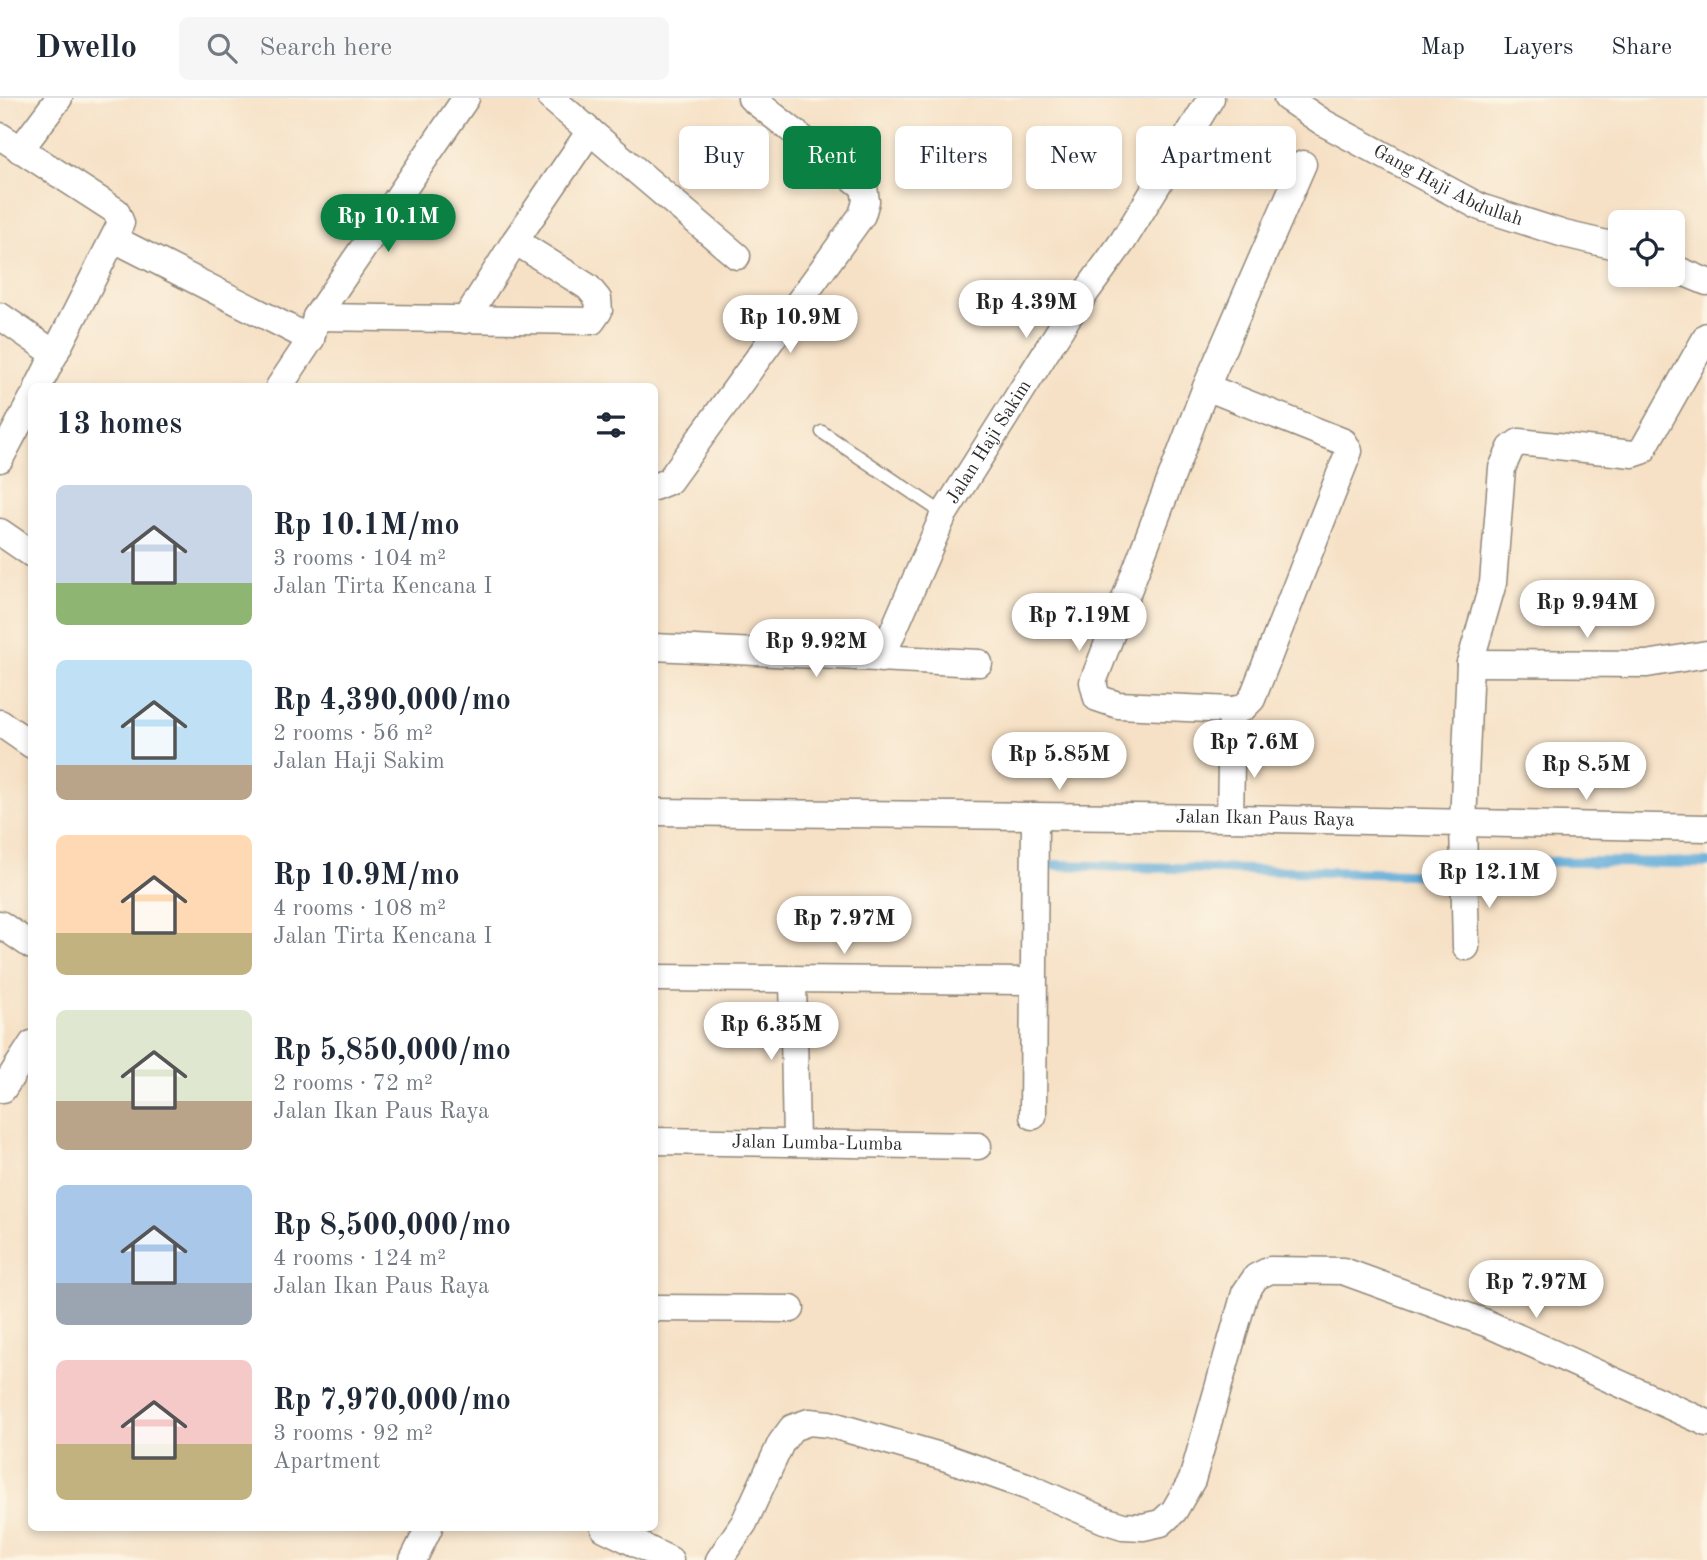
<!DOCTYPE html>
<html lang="en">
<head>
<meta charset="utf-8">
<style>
  :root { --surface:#fff; --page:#f6f6f7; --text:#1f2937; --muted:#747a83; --line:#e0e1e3; --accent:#0b8043 }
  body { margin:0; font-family:"Old Standard TT",serif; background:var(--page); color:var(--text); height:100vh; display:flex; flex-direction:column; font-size:26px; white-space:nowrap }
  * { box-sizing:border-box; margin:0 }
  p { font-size:23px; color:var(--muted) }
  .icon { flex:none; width:38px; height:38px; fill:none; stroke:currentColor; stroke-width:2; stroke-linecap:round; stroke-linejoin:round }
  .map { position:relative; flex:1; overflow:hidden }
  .sheet { position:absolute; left:28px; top:285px; width:630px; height:1148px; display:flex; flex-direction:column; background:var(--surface); border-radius:10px; box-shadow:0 4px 10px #0003 }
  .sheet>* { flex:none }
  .top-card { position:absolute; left:679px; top:28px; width:665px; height:63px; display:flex; gap:14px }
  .buttons { position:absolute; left:1608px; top:112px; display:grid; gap:14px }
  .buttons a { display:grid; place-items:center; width:77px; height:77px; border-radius:10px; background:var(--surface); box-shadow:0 4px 10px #0003; font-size:35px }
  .price { position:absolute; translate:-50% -60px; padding:0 16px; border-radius:24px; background:#fff; color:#222; font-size:23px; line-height:46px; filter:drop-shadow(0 2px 4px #0008) }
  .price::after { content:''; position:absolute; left:50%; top:42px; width:21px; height:16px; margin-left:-10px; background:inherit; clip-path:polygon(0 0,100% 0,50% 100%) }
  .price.selected { background:var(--accent); color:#fff }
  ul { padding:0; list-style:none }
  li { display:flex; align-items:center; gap:21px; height:175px; padding:0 28px }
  li span { display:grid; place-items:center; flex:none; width:196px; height:140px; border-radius:10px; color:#555 }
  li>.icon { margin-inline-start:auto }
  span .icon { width:84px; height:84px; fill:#fffc; stroke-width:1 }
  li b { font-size:30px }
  h2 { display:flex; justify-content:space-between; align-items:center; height:84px; padding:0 28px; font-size:30px }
  .pill { padding:0 24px; border-radius:10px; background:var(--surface); box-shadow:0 4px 10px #0003; font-size:24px; line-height:63px }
  .pill.selected { background:var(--accent); color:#fff }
  header { display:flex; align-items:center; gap:42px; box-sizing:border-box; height:98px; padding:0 35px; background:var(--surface); border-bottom:2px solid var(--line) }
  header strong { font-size:33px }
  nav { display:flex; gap:38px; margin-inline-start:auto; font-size:24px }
  .search { width:490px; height:63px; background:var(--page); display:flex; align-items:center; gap:18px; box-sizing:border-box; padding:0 24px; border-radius:10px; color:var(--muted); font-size:26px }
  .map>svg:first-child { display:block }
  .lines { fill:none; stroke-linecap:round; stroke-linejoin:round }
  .stream { stroke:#61acd9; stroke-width:10 }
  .service-casing { stroke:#908678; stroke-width:15 }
  .minor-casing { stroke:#908678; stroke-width:29 }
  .service { stroke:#fff; stroke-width:12 }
  .minor { stroke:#fff; stroke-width:26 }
  .labels { text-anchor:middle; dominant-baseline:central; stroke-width:5; stroke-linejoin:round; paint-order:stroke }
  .street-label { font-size:19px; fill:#2b2b2b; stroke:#fcf5e5 }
</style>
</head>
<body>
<header>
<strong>Dwello</strong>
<div class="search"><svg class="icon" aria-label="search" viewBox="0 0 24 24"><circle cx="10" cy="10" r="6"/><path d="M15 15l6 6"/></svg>Search here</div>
<nav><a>Map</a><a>Layers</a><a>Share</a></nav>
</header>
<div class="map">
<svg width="1707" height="1462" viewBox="0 0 1707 1462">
  <rect width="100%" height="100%" fill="#fcf5e5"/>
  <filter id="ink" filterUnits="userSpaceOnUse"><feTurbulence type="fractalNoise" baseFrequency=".0143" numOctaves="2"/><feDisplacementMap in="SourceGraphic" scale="14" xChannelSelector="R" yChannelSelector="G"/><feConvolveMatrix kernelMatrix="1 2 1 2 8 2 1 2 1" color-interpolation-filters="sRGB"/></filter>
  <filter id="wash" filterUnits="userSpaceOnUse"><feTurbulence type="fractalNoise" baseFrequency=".00686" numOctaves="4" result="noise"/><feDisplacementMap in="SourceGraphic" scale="28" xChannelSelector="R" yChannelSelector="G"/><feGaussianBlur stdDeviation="1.57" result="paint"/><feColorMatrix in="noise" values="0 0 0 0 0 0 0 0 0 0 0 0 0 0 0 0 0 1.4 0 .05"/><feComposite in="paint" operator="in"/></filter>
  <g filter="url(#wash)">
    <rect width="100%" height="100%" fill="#f6e1c6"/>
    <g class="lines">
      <!-- stream -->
      <path class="stream" d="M1053,767L1445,777L1483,763L1707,765"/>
    </g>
  </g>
  <g filter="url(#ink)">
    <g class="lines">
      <!-- service casing -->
      <g class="service-casing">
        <path id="service" d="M822,334L944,416"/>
      </g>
      <!-- minor casing -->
      <g class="minor-casing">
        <g id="minor">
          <path d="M551,0L737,158"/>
          <path id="s1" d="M1287,0L1324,25L1480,109L1564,136L1620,149"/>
          <path d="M0,38L116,113L121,125L38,289"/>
          <path d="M20,52L59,0"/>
          <path d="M114,141L311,241"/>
          <path d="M1673,170L1707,184"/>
          <path d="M0,218L55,256"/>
          <path d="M316,219L592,223L599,213L598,201L588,189L515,143"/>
          <path d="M465,222L515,143L590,33"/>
          <path d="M279,289L311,241L316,219L466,0"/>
          <path d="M1206,289L1344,344L1349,353L1252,601L1243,610L1232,612L1118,607L1097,600L1093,584L1206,289L1303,66"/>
          <path d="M0,361L32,301"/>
          <path d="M654,389L669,383L862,117L866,103L864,89L751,0"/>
          <path d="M0,434L32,456"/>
          <path d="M654,549L979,565"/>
          <path id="s2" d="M881,561L944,416L1068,219L1123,143L1211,0"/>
          <path d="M1470,565L1647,566L1707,556"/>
          <path d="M0,625L32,647"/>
          <path id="s3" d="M654,714L1230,720L1707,730"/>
          <path d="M1230,720L1232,612"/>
          <path d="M0,826L32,848"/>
          <path d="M1466,849L1463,725L1470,565L1493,485L1502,370L1511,350L1519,344L1633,356L1642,353L1707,238"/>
          <path d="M654,880L1032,883"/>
          <path d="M793,881L796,1045"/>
          <path d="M0,991H3L32,946"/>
          <path d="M1033,1018L1035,718"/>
          <path id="s4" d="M654,1043L978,1048"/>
          <path d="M654,1210L791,1211"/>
          <path d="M604,1430L670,1462"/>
          <path d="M413,1462L429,1430"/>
          <path d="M719,1462L744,1425L781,1345L792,1330L809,1324L829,1326L947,1360L1026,1388L1104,1422L1123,1428L1143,1429L1161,1425L1174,1413L1192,1382L1245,1195L1256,1179L1270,1172L1343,1173L1486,1225L1707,1325"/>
        </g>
      </g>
      <!-- service -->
      <use href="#service" class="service"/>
      <!-- minor -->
      <use href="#minor" class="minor"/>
    </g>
  </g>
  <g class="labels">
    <!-- street labels -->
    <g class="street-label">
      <text stroke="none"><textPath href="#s1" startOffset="184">Gang Haji Abdullah</textPath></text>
      <text stroke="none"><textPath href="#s2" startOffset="243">Jalan Haji Sakim</textPath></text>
      <text stroke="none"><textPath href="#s3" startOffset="611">Jalan Ikan Paus Raya</textPath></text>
      <text stroke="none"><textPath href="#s4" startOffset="163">Jalan Lumba-Lumba</textPath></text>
    </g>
  </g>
</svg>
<div class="buttons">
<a><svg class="icon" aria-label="locate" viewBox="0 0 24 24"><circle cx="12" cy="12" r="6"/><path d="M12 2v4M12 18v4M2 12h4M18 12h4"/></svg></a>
</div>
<b class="price selected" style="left:388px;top:156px">Rp 10.1M</b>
<b class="price" style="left:1026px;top:242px">Rp 4.39M</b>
<b class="price" style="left:790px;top:257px">Rp 10.9M</b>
<b class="price" style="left:1587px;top:542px">Rp 9.94M</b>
<b class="price" style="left:1079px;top:555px">Rp 7.19M</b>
<b class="price" style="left:816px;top:581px">Rp 9.92M</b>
<b class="price" style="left:1254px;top:682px">Rp 7.6M</b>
<b class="price" style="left:1059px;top:694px">Rp 5.85M</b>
<b class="price" style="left:1586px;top:704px">Rp 8.5M</b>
<b class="price" style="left:1489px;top:812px">Rp 12.1M</b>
<b class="price" style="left:844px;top:858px">Rp 7.97M</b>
<b class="price" style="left:771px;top:964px">Rp 6.35M</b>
<b class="price" style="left:1536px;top:1222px">Rp 7.97M</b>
<div class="top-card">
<a class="pill">Buy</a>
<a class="pill selected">Rent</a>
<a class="pill">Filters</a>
<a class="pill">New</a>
<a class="pill">Apartment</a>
</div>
<section class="sheet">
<h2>13 homes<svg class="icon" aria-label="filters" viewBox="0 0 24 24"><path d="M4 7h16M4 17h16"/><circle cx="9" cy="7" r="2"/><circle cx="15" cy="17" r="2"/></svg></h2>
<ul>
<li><span style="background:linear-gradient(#c9d6e8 70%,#8fb573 0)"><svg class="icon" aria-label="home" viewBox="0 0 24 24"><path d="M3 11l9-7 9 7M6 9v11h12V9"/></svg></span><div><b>Rp 10.1M/mo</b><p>3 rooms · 104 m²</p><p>Jalan Tirta Kencana I</p></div></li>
<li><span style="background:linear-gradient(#bfe0f5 75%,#b9a48a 0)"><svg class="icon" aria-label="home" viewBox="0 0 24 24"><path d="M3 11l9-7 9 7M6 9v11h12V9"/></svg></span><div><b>Rp 4,390,000/mo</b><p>2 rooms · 56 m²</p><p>Jalan Haji Sakim</p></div></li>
<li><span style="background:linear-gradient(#ffd9b3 70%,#c2b280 0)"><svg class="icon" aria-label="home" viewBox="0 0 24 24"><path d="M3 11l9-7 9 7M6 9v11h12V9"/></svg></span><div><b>Rp 10.9M/mo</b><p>4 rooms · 108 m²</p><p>Jalan Tirta Kencana I</p></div></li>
<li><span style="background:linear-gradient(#dfe7d0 65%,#b9a48a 0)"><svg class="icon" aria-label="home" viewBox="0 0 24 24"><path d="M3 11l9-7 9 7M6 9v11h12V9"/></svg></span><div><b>Rp 5,850,000/mo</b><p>2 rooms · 72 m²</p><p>Jalan Ikan Paus Raya</p></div></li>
<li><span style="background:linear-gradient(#a9c7e8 70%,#9aa5b1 0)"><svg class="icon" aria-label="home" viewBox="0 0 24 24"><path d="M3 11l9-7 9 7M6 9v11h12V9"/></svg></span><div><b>Rp 8,500,000/mo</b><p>4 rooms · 124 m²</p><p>Jalan Ikan Paus Raya</p></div></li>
<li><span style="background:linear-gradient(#f6c9c9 60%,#c2b280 0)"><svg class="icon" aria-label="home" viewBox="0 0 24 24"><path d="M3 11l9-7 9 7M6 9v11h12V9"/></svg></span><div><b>Rp 7,970,000/mo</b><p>3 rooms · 92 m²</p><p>Apartment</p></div></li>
</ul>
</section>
</div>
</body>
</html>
